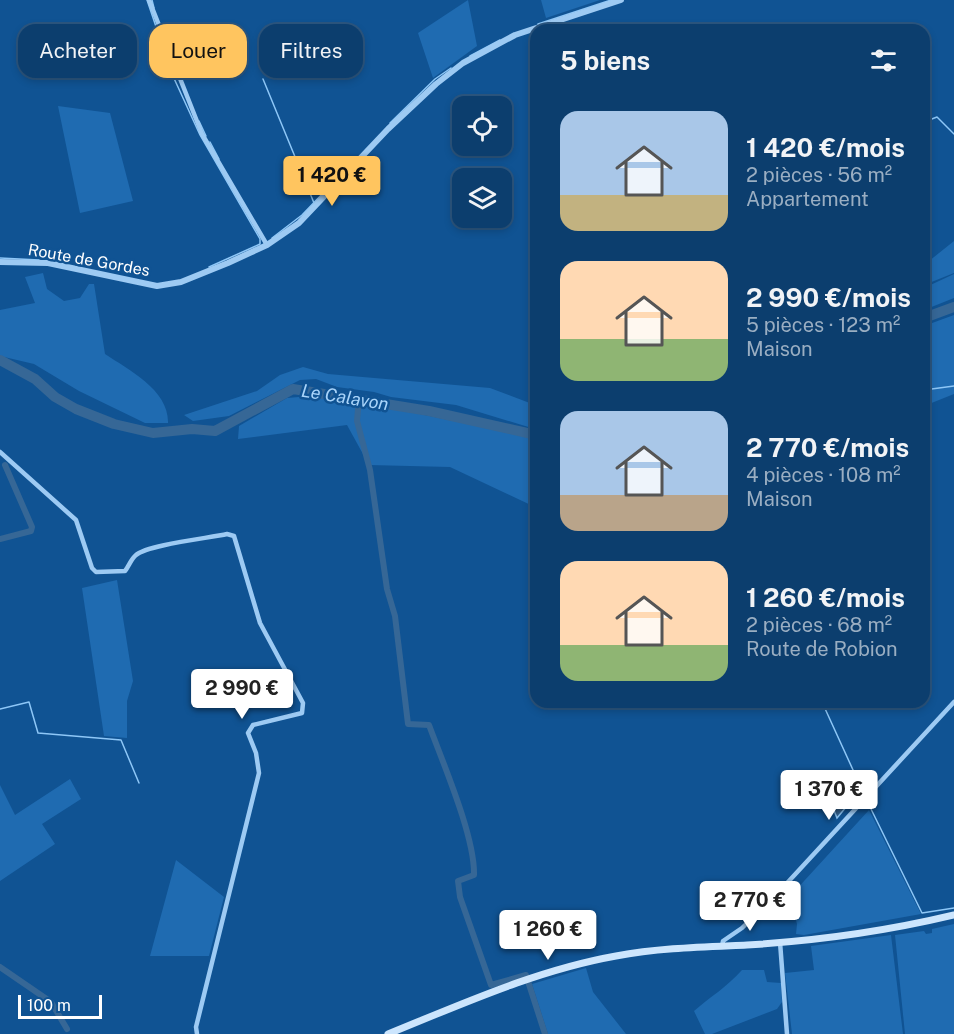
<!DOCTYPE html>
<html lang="fr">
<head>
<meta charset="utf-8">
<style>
  :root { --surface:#0c3e6e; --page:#1a4976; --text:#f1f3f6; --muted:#9aaec2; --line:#2c5781; --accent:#ffc55f }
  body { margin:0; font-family:"Public Sans",sans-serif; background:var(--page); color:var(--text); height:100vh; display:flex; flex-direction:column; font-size:22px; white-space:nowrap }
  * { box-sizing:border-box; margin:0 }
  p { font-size:20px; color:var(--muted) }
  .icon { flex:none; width:33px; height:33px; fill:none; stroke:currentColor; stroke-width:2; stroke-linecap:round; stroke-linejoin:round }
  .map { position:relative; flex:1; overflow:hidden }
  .sheet { position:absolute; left:530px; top:24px; width:400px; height:684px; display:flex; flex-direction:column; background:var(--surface); border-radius:18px; box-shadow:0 3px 9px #0003,0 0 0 2px var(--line) }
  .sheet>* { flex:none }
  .top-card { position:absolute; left:18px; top:24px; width:422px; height:54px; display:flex; gap:12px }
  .buttons { position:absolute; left:452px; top:96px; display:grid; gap:12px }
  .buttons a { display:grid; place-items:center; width:60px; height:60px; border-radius:12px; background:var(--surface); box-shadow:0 3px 9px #0003,0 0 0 2px var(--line); font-size:30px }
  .scale { position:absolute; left:18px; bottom:15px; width:84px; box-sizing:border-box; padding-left:6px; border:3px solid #fff; border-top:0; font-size:16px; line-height:21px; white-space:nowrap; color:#fff; -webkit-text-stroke:4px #105393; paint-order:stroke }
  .price { position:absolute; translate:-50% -51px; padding:0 14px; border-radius:6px; background:#fff; color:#222; font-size:20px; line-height:39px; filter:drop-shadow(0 2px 3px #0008) }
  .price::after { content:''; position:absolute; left:50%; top:36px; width:18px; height:14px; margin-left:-9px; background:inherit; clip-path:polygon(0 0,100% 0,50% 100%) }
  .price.active { background:var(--accent); color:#111 }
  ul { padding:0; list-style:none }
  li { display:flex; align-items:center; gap:18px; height:150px; padding:0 30px }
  li span { display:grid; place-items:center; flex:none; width:168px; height:120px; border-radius:18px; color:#555 }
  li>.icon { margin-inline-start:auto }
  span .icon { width:72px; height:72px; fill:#fffc; stroke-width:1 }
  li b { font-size:26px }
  h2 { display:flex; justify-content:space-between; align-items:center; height:72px; padding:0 30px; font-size:26px }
  .tag { padding:0 21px; border-radius:18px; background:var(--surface); box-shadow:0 3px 9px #0003,0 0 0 2px var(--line); font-size:21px; line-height:54px }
  .tag.active { background:var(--accent); color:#111 }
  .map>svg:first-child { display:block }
  .green { fill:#1f6bb1 }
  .water { fill:#366796; stroke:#8ec7f7; stroke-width:1.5 }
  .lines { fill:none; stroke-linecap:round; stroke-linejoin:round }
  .stream { stroke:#8ec7f7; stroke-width:1.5 }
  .canal { stroke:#366796; stroke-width:6 }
  .river { stroke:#366796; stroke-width:10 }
  .minor { stroke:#9dcaf3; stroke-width:4.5 }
  .tertiary { stroke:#9dcaf3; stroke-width:6 }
  .secondary { stroke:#cce5fd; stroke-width:7 }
  .labels { text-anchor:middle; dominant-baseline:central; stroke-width:5; stroke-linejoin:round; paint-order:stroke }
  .street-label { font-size:16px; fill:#fff; stroke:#105393 }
  .water-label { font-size:18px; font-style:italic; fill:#a9d4fa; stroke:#105393 }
</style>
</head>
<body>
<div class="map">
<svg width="954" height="1034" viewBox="0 0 954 1034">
  <rect width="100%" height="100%" fill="#105393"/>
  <!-- green -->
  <path class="green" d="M468,0L477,46L433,78L418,33Z
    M541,0H600L546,18Z
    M58,106L110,113L133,201L80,213Z
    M954,241V273L924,285V265Z
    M43,273L47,289L64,301L80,298L89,284H94L105,354C129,370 169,390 168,423H145L79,391L34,364L0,356V310L35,303L25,277Z
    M954,274V298L924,310V288Z
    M954,315V394L924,406V326Z
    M303,367L328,374L490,388L535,405V429L456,405L391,397L374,392L337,387L316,379L300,380L229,416L193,421L184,415L257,391L280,375Z
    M311,396L415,413L535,438V507L450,467L369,465L347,425L238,439L239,426L287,398Z
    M117,580L133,681L127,701V738L104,736L82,588Z
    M70,779L81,799L42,824L55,844L0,881V785L15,815Z
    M869,810L921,914L804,935L796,934L797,924L793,909L798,903L794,892Z
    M176,860L224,897L209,956H150Z
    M954,924V1034H905L895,935L924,931L926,934L932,933V929Z
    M891,935L903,1034H792L785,973L814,970L811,946Z
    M586,968L593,992L626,1034H548L532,984Z
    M742,970H764L767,982L781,983L782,1002L777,1009L712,1034H705L694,1011C710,997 727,987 742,970Z"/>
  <!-- water -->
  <path class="water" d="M847,773L853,783L856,795L837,818L826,790Z"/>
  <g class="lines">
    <!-- stream -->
    <path class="stream" d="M147,0L172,74L200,135L260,239V244L209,267
      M152,0L154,8
      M538,24L611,0
      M470,56L500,40
      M263,79L314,203
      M199,121L206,136
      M924,122L937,117L954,134
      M390,123L435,79L451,68
      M210,142L219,159
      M272,238L302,215L350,165
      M0,258L39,260
      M924,390L954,386
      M822,702L864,794
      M0,709L29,702L38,733L121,740L139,783
      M871,809L922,913L954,908"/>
    <!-- canal -->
    <path class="canal" d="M359,398L357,421L370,470L387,589L395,616L408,724L429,725C443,763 475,837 474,875L458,881L460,897L491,985L526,975L545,1034
      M0,539L31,531L32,527L5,465
      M0,967L51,1002L67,1029"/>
    <!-- river -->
    <path class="river" d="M924,318L954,307
      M0,360L35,379L55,397L76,409L114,424L153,433L192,429L215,431L293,389L429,411L536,435"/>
    <!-- minor -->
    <path class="minor" d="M149,0L202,134L267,245
      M0,452L76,520L92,568L96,572L125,571C129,566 131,559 136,555C147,545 209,538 227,534L234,536L260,623L303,703L302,713L253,725L248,733L256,753L259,773L196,1027L197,1034
      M780,942L787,1034
      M722,946L723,941L742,928L777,894L954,702"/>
    <!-- tertiary -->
    <path class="tertiary" d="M0,262L48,263L157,286L181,282L228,263L267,245L299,223L388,129L436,84L463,63L515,35L621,0"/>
    <!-- secondary -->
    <path class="secondary" d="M388,1034C462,1004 537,970 616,956C659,948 703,947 747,945C816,941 887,931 954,915"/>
  </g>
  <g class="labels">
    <!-- street labels -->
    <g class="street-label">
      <text transform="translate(89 260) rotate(10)">Route de Gordes</text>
    </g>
    <!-- water labels -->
    <g class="water-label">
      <text transform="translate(345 397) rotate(9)">Le Calavon</text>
    </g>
  </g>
</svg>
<div class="buttons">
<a><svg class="icon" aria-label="locate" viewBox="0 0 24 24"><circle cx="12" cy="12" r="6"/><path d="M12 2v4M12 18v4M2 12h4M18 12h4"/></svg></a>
<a><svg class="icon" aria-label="layers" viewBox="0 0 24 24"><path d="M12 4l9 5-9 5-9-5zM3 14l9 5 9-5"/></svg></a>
</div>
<div class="scale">100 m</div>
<b class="price active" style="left:332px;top:207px">1 420 €</b>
<b class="price" style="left:242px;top:720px">2 990 €</b>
<b class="price" style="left:829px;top:821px">1 370 €</b>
<b class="price" style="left:750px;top:932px">2 770 €</b>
<b class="price" style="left:548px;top:961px">1 260 €</b>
<div class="top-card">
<a class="tag">Acheter</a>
<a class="tag active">Louer</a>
<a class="tag">Filtres</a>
</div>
<section class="sheet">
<h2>5 biens<svg class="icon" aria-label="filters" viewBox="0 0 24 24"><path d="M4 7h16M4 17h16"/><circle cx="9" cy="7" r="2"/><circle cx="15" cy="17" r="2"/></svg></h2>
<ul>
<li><span style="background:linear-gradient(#a9c7e8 70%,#c2b280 0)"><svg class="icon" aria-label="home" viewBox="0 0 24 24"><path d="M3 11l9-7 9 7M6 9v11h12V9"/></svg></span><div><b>1 420 €/mois</b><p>2 pièces · 56 m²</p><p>Appartement</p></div></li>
<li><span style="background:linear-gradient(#ffd9b3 65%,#8fb573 0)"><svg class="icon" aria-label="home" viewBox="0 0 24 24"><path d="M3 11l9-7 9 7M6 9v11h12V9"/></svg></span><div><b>2 990 €/mois</b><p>5 pièces · 123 m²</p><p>Maison</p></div></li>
<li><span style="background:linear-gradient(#a9c7e8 70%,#b9a48a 0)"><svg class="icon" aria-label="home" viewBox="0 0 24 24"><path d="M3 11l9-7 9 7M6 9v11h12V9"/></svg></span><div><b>2 770 €/mois</b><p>4 pièces · 108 m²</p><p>Maison</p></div></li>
<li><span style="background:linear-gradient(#ffd9b3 70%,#8fb573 0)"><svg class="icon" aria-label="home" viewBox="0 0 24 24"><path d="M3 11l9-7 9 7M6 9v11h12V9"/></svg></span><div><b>1 260 €/mois</b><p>2 pièces · 68 m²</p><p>Route de Robion</p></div></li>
</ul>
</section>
</div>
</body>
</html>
